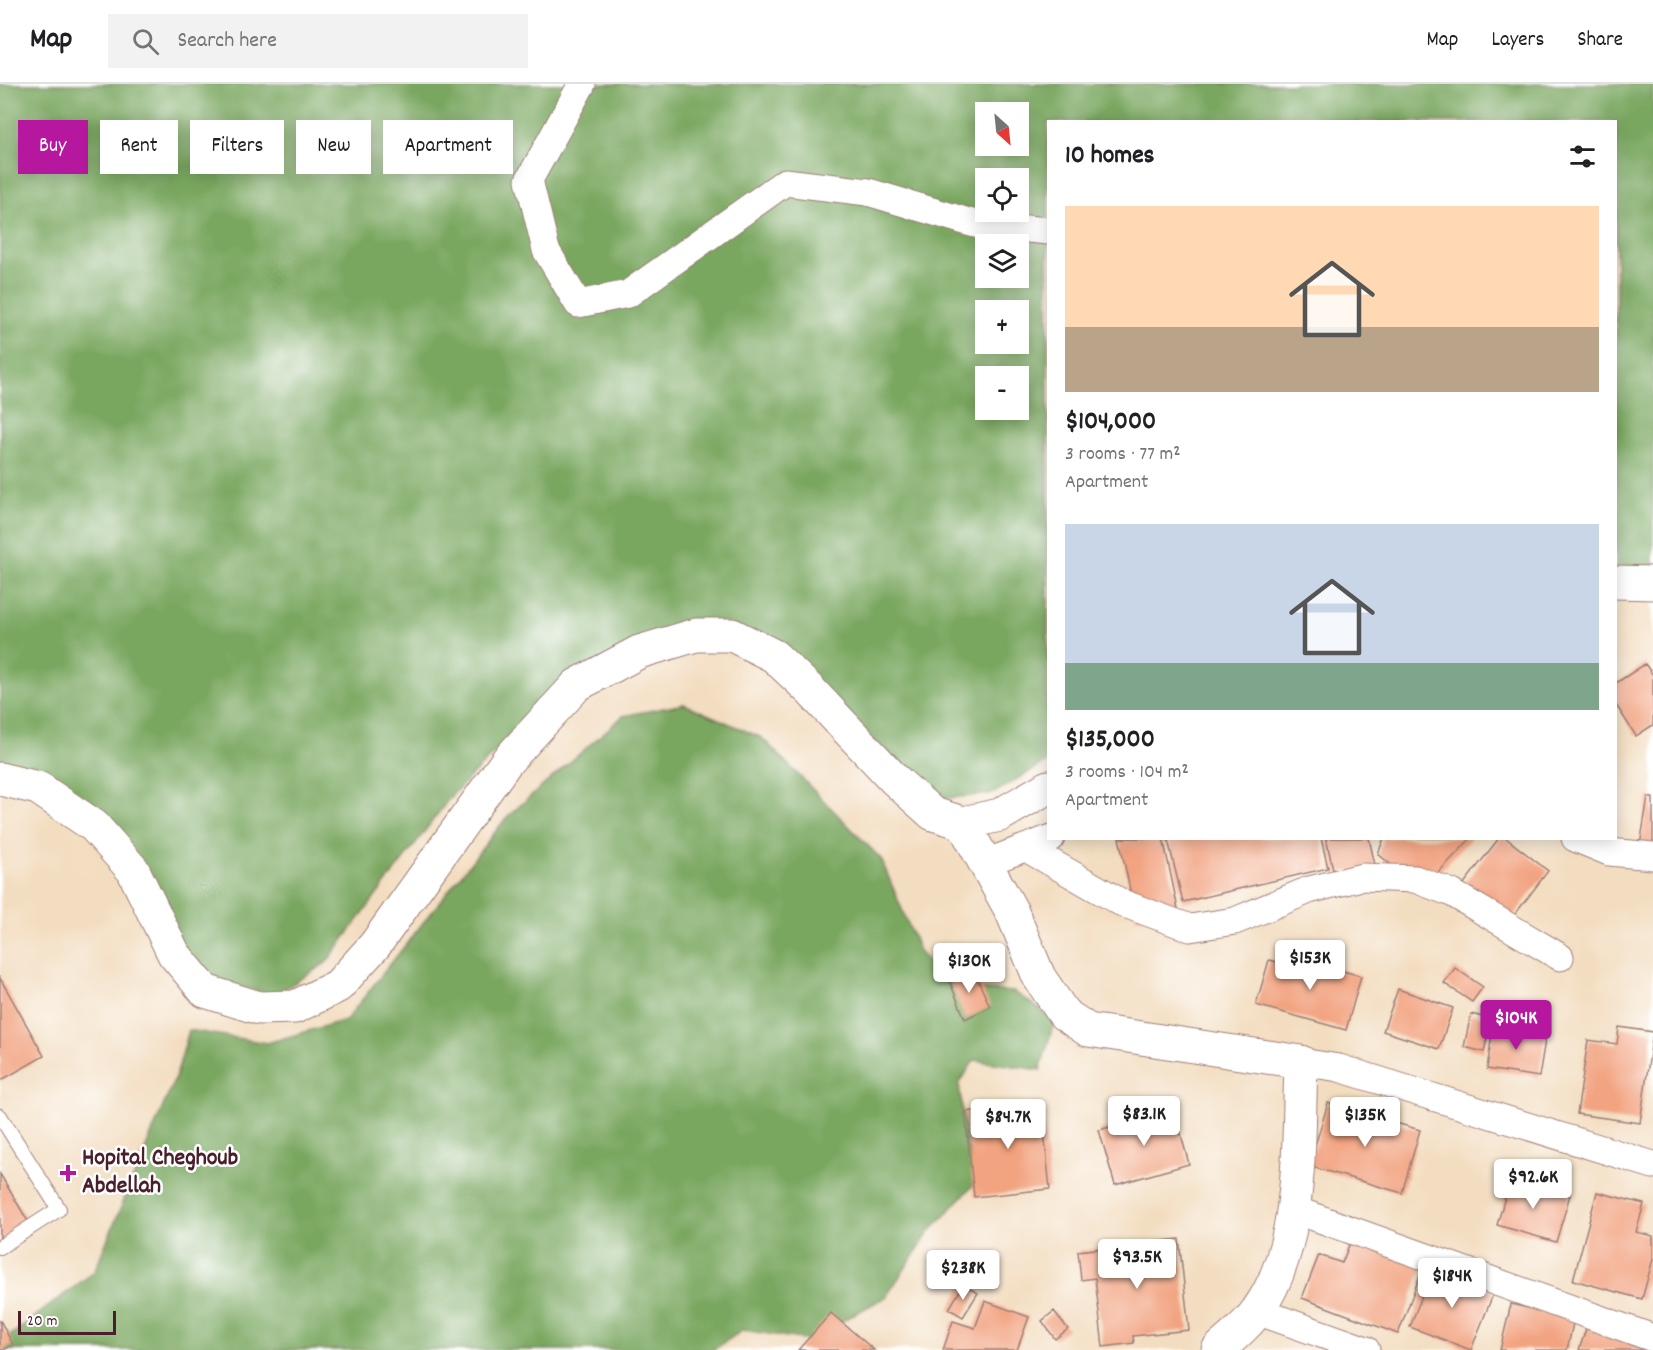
<!DOCTYPE html>
<html lang="en">
<head>
<meta charset="utf-8">
<style>
  :root { --surface:#fff; --page:#f2f2f2; --text:#202124; --muted:#757577; --line:#e0e0e0; --accent:#b5179e }
  body { margin:0; font-family:Dekko,sans-serif; background:var(--page); color:var(--text); height:100vh; display:flex; flex-direction:column; font-size:22px; white-space:nowrap }
  * { box-sizing:border-box; margin:0 }
  p { font-size:20px; color:var(--muted) }
  .icon { flex:none; width:33px; height:33px; fill:none; stroke:currentColor; stroke-width:2; stroke-linecap:round; stroke-linejoin:round }
  .map { position:relative; flex:1; overflow:hidden }
  .sheet { position:absolute; left:1047px; top:36px; width:570px; height:720px; display:flex; flex-direction:column; background:var(--surface); border-radius:0px; box-shadow:0 3px 15px #0003 }
  .sheet>* { flex:none }
  .guide { position:absolute; left:18px; top:36px; width:570px; height:54px; display:flex; gap:12px }
  .needle { width:39px; rotate:153deg }
  .controls { position:absolute; left:975px; top:18px; display:grid; gap:12px }
  .controls a { display:grid; place-items:center; width:54px; height:54px; border-radius:0px; background:var(--surface); box-shadow:0 3px 15px #0003; font-size:30px }
  .scale { position:absolute; left:18px; bottom:15px; width:98px; box-sizing:border-box; padding-left:6px; border:3px solid #4a1f2b; border-top:0; font-size:16px; line-height:21px; white-space:nowrap; color:#4a1f2b; -webkit-text-stroke:4px #fff; paint-order:stroke }
  .price { position:absolute; translate:-50% -51px; padding:0 14px; border-radius:6px; background:#fff; color:#222; font-size:20px; line-height:39px; filter:drop-shadow(0 2px 3px #0008) }
  .price::after { content:''; position:absolute; left:50%; top:36px; width:18px; height:14px; margin-left:-9px; background:inherit; clip-path:polygon(0 0,100% 0,50% 100%) }
  .price.selected { background:var(--accent); color:#fff }
  ul { padding:0; list-style:none }
  li { display:grid; align-content:center; gap:12px; height:318px; padding:0 18px }
  li span { display:grid; place-items:center; height:186px; border-radius:0px; color:#555 }
  li>.icon { margin-inline-start:auto }
  span .icon { width:108px; height:108px; fill:#fffc; stroke-width:1 }
  li b { font-size:26px }
  h2 { display:flex; justify-content:space-between; align-items:center; height:72px; padding:0 18px; font-size:26px }
  .chip { padding:0 21px; border-radius:0px; background:var(--surface); box-shadow:0 3px 15px #0003; font-size:21px; line-height:54px }
  .chip.selected { background:var(--accent); color:#fff }
  header { display:flex; align-items:center; gap:36px; box-sizing:border-box; height:84px; padding:0 30px; background:var(--surface); border-bottom:2px solid var(--line) }
  header strong { font-size:28px }
  nav { display:flex; gap:33px; margin-inline-start:auto; font-size:21px }
  .search { width:420px; height:54px; background:var(--page); display:flex; align-items:center; gap:15px; box-sizing:border-box; padding:0 21px; border-radius:0px; color:var(--muted); font-size:22px }
  .map>svg:first-child { display:block }
  .forest { fill:#7aa760; stroke:#626346; stroke-width:1.5; fill-rule:evenodd }
  .building { fill:#f2a380 }
  .lines { fill:none; stroke-linecap:round; stroke-linejoin:round }
  .lane-casing { stroke:#9e7e76; stroke-width:16 }
  .street-casing { stroke:#9e7e76; stroke-width:29 }
  .secondary-casing { stroke:#9e7e76; stroke-width:35 }
  .lane { stroke:#fff; stroke-width:14 }
  .street { stroke:#fff; stroke-width:27 }
  .secondary { stroke:#fff; stroke-width:33 }
  .poi-dot { fill:#b5179e; stroke:#fff; stroke-width:2 }
  .labels { text-anchor:middle; dominant-baseline:central; stroke-width:5; stroke-linejoin:round; paint-order:stroke }
  .poi-label { font-size:24px; font-weight:bold; fill:#4a1f2b; stroke:#fff; text-anchor:start }
</style>
</head>
<body>
<header>
<strong>Map</strong>
<div class="search"><svg class="icon" aria-label="search" viewBox="0 0 24 24"><circle cx="10" cy="10" r="6"/><path d="M15 15l6 6"/></svg>Search here</div>
<nav><a>Map</a><a>Layers</a><a>Share</a></nav>
</header>
<div class="map">
<svg width="1653" height="1266" viewBox="0 0 1653 1266">
  <rect width="100%" height="100%" fill="#fff"/>
  <filter id="ink" filterUnits="userSpaceOnUse"><feTurbulence type="fractalNoise" baseFrequency=".0167" numOctaves="2"/><feDisplacementMap in="SourceGraphic" scale="12" xChannelSelector="R" yChannelSelector="G"/><feConvolveMatrix kernelMatrix="1 2 1 2 8 2 1 2 1" color-interpolation-filters="sRGB"/></filter>
  <filter id="wash" filterUnits="userSpaceOnUse"><feTurbulence type="fractalNoise" baseFrequency=".008" numOctaves="4" result="noise"/><feDisplacementMap in="SourceGraphic" scale="24" xChannelSelector="R" yChannelSelector="G"/><feGaussianBlur stdDeviation="1.35" result="paint"/><feColorMatrix in="noise" values="0 0 0 0 0 0 0 0 0 0 0 0 0 0 0 0 0 1.4 0 .05"/><feComposite in="paint" operator="in"/></filter>
  <g filter="url(#wash)">
    <rect width="100%" height="100%" fill="#f3ddc0"/>
    <!-- forest -->
    <path class="forest" d="M0,0H1653V483H1616V38H1048V677L992,710L915,717L735,559L702,552L540,623L451,712L326,879L275,911L194,893L98,739L0,688ZM986,28H1018V62H986ZM986,94H1018V128H986ZM986,160H1018V194H986ZM986,226H1018V260H986ZM986,292H1018V326H986Z
      M684,620L762,654L881,775L920,869L954,904L1014,908L1055,935L1040,986L974,976L959,1000L967,1061L976,1098L930,1147L886,1213L807,1256L743,1246L713,1266H0V1259L94,1188L177,989L189,946L267,959L346,936L507,733L623,632Z"/>
    <g id="blocks">
      <!-- building -->
      <path class="building" d="M1645,580L1653,591V641L1636,652L1616,621V599Z
        M1648,713L1653,714V763L1640,761Z
        M1119,754H1163L1178,825L1136,834Z
        M1175,754H1321L1328,784L1183,818L1168,756Z
        M1326,754H1369L1375,781L1334,790Z
        M1384,754H1471L1422,806L1378,770Z
        M1499,754H1506L1548,787L1503,846L1456,810Z
        M1287,871L1361,892L1346,946L1256,921L1269,876L1284,880Z
        M1455,884L1483,903L1472,918L1444,899Z
        M973,885L990,923L965,935L949,896Z
        M0,894L44,972L0,997Z
        M1398,905L1453,924L1439,965L1383,947Z
        M1471,930L1491,935L1484,968L1464,963Z
        M1493,942L1546,950L1539,993L1487,985Z
        M1619,943L1653,948L1640,1039L1577,1030L1588,956L1617,960Z
        M1041,1019L1050,1105L974,1113L965,1028Z
        M1328,1019L1420,1046L1402,1109L1309,1082Z
        M1174,1025L1189,1080L1115,1101L1099,1046Z
        M0,1090L32,1144L0,1163Z
        M1511,1093L1570,1111L1556,1158L1497,1141Z
        M1597,1108L1644,1120L1636,1148L1653,1152V1175L1642,1215L1573,1196Z
        M1353,1151L1425,1178L1398,1250L1302,1214L1319,1171L1342,1179Z
        M1179,1155L1189,1246L1133,1252L1134,1259L1103,1263L1095,1194L1081,1196L1078,1167Z
        M1432,1185L1494,1208L1471,1266L1410,1243Z
        M963,1201L978,1209L963,1233L949,1225Z
        M985,1217L1029,1233L1017,1266H943L953,1237L975,1244Z
        M1511,1220L1574,1235L1567,1266H1500Z
        M1054,1227L1068,1245L1055,1255L1042,1237Z
        M831,1229L874,1266H798Z
        M0,1236L13,1261L3,1266H0Z
        M1589,1236L1653,1266H1579Z"/>
    </g>
  </g>
  <g filter="url(#ink)">
    <use href="#blocks" fill-opacity="0" stroke="#9e7e76" stroke-width="1.5"/>
    <g class="lines">
      <!-- lane casing -->
      <g class="lane-casing">
        <path id="lane" d="M0,1032L59,1125L0,1163"/>
      </g>
      <!-- street casing -->
      <g class="street-casing">
        <path id="street" d="M582,0L529,96L546,166L578,220L628,210L785,98L868,108L975,140L1048,147
          M1575,754L1609,768L1653,772
          M1026,764L1122,819L1190,844L1235,837L1309,806L1362,793L1415,795L1452,809L1560,873
          M985,779L1051,754
          M1301,978L1339,984L1653,1081
          M1295,1126L1653,1254
          M1257,1227L1366,1266"/>
      </g>
      <!-- secondary casing -->
      <g class="secondary-casing">
        <path id="secondary" d="M1616,498L1653,499
          M0,695L38,704L94,742L133,786L174,870L205,907L259,924L295,923L338,902L375,861L507,677L577,601L639,568L696,551H732L774,572L810,606L894,695L933,730L963,739L1000,731L1048,703
          M963,739L1012,828L1039,893L1064,930L1088,946L1301,978C1298,1054 1304,1164 1257,1227C1247,1242 1231,1254 1218,1266"/>
      </g>
      <!-- lane -->
      <use href="#lane" class="lane"/>
      <!-- street -->
      <use href="#street" class="street"/>
      <!-- secondary -->
      <use href="#secondary" class="secondary"/>
    </g>
  </g>
  <!-- markers -->
  <path class="poi-dot" d="M65 1080h6v6h6v6h-6v6h-6v-6h-6v-6h6z"/>
  <g class="labels">
    <!-- poi labels -->
    <g class="poi-label">
      <text x="82" y="1075">Hopital Cheghoub<tspan x="82" dy="28">Abdellah</tspan></text>
    </g>
  </g>
</svg>
<div class="controls">
<a><svg class="needle" viewBox="-14 -14 28 28"><path d="M0-13l5 13h-10z" fill="#e53935"/><path d="M0 13l5-13h-10z" fill="#757577"/></svg></a>
<a><svg class="icon" aria-label="locate" viewBox="0 0 24 24"><circle cx="12" cy="12" r="6"/><path d="M12 2v4M12 18v4M2 12h4M18 12h4"/></svg></a>
<a><svg class="icon" aria-label="layers" viewBox="0 0 24 24"><path d="M12 4l9 5-9 5-9-5zM3 14l9 5 9-5"/></svg></a>
<a>+</a>
<a>−</a>
</div>
<div class="scale">20 m</div>
<b class="price" style="left:1310px;top:907px">$153K</b>
<b class="price" style="left:969px;top:910px">$130K</b>
<b class="price selected" style="left:1516px;top:967px">$104K</b>
<b class="price" style="left:1144px;top:1063px">$83.1K</b>
<b class="price" style="left:1365px;top:1064px">$135K</b>
<b class="price" style="left:1008px;top:1066px">$84.7K</b>
<b class="price" style="left:1533px;top:1126px">$92.6K</b>
<b class="price" style="left:1137px;top:1206px">$93.5K</b>
<b class="price" style="left:963px;top:1217px">$238K</b>
<b class="price" style="left:1452px;top:1225px">$184K</b>
<div class="guide">
<a class="chip selected">Buy</a>
<a class="chip">Rent</a>
<a class="chip">Filters</a>
<a class="chip">New</a>
<a class="chip">Apartment</a>
</div>
<section class="sheet">
<h2>10 homes<svg class="icon" aria-label="filters" viewBox="0 0 24 24"><path d="M4 7h16M4 17h16"/><circle cx="9" cy="7" r="2"/><circle cx="15" cy="17" r="2"/></svg></h2>
<ul>
<li><span style="background:linear-gradient(#ffd9b3 65%,#b9a48a 0)"><svg class="icon" aria-label="home" viewBox="0 0 24 24"><path d="M3 11l9-7 9 7M6 9v11h12V9"/></svg></span><div><b>$104,000</b><p>3 rooms · 77 m²</p><p>Apartment</p></div></li>
<li><span style="background:linear-gradient(#c9d6e8 75%,#7fa58c 0)"><svg class="icon" aria-label="home" viewBox="0 0 24 24"><path d="M3 11l9-7 9 7M6 9v11h12V9"/></svg></span><div><b>$135,000</b><p>3 rooms · 104 m²</p><p>Apartment</p></div></li>
</ul>
</section>
</div>
</body>
</html>
